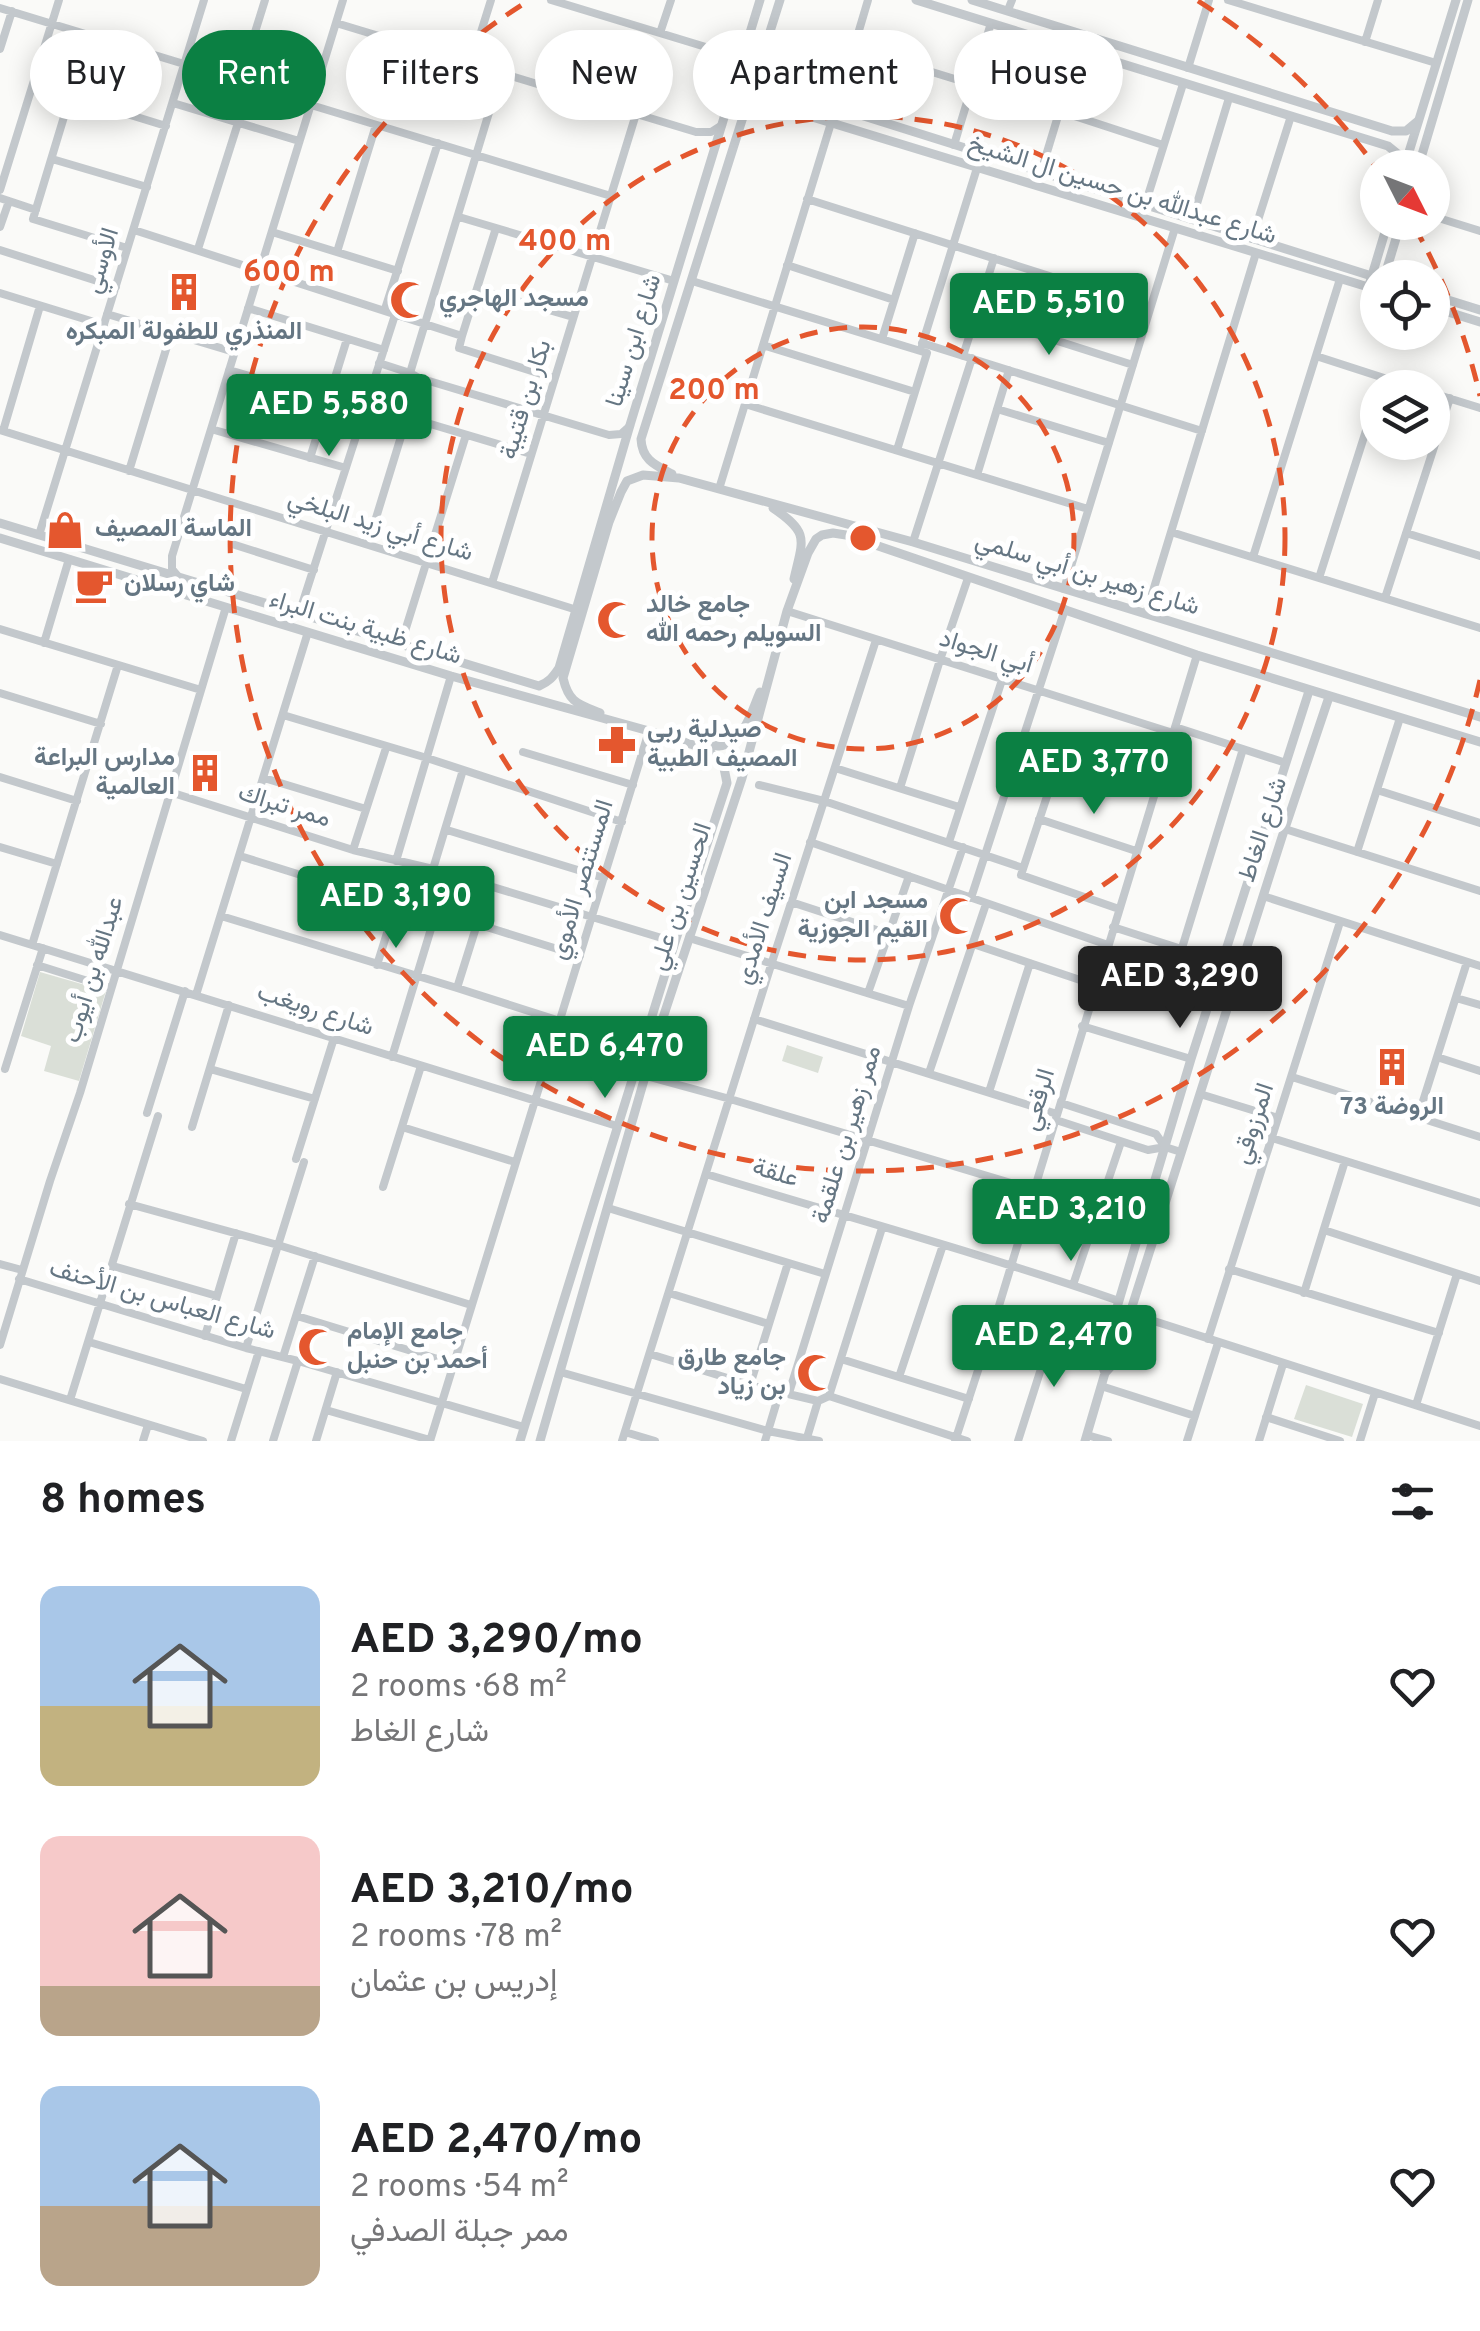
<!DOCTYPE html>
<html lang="en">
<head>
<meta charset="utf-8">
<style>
  :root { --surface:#fff; --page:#f6f6f6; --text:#202124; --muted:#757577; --accent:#0b8043 }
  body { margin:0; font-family:Overpass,Vazirmatn,sans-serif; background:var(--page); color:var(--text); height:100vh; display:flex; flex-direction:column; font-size:38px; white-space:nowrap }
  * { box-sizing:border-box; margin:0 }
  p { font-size:32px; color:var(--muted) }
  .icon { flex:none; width:55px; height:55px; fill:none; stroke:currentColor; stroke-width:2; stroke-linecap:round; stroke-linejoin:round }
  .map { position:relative; height:1441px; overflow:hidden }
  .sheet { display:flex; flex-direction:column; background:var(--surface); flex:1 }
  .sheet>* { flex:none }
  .banner { position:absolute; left:30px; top:30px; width:1420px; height:90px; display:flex; gap:20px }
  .needle { width:65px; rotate:132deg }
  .fabs { position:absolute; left:1360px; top:150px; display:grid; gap:20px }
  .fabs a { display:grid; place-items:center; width:90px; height:90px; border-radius:50%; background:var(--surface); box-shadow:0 5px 25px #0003; font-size:50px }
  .price { position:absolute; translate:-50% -85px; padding:0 22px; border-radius:10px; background:var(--accent); color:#fff; font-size:32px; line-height:65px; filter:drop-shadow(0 2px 5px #0008) }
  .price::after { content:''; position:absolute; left:50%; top:60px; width:30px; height:22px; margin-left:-15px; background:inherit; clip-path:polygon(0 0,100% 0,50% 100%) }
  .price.active { background:#222; color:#fff }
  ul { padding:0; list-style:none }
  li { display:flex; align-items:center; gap:30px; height:250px; padding:0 40px }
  li span { display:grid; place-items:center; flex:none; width:280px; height:200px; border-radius:20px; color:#555 }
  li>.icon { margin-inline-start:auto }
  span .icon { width:120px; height:120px; fill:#fffc; stroke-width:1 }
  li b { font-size:42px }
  h2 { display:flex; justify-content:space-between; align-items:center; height:120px; padding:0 40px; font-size:42px }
  .pill { padding:0 35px; border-radius:45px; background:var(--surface); box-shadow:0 5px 25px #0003; font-size:35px; line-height:90px }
  .pill.active { background:var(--accent); color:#fff }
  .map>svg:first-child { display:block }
  .green { fill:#dadfd7 }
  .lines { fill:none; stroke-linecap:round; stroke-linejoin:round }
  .minor { stroke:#c3c8cc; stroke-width:8 }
  .tertiary { stroke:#c3c8cc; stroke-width:9 }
  .ring { fill:none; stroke:#e4572e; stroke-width:5; stroke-dasharray:18 12 }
  .labels { text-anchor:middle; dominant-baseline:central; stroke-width:10; stroke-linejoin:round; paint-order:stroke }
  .street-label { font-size:25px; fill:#657683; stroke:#fff }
  .poi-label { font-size:25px; font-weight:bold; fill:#657683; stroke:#fff; text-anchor:start }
  .centre { fill:#e4572e; stroke:#fff; stroke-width:5 }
  .ring-label { font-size:30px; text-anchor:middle; font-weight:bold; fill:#e4572e; stroke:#fff; stroke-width:10; stroke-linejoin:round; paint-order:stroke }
</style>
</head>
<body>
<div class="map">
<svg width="1480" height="1441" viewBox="0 0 1480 1441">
  <rect width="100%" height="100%" fill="#fafaf8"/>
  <!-- green -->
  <path class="green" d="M40,972L106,991L79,1081L44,1071L51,1046L21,1036Z
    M787,1045L823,1057L818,1073L782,1061Z
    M1306,1385L1363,1404L1352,1437L1294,1419Z"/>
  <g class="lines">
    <!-- minor -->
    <path class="minor" d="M551,0L742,58
      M1228,0L1436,63
      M0,8L184,64
      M1008,10L1012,0
      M336,23L696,132H711L722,125
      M660,33L671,0
      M1365,42L1378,0
      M854,48L971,84
      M0,49L12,11
      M187,56L314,96
      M471,64L491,0
      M1188,68L1209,0
      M242,74L265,0
      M33,85L166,126
      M70,97L33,219L127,248
      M173,103L299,141
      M311,105L611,196
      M836,108L868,0
      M1059,111L1163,145
      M954,145L991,23
      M52,159L147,187
      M1041,172L1078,50
      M0,190L59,0
      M0,198L36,210
      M807,199L1150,308
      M1145,205L1183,84
      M1432,216L1480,231
      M459,217L674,281
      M1192,220L1229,98
      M0,227L9,201
      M134,230L462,336L459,348L554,378
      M272,232L398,271
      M1252,239L1291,116
      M198,249L238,123
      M0,250L116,287
      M337,252L376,125
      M787,265L894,300
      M692,281L927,353
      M477,289L573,317
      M0,293L104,325
      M248,308L384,350
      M385,309L438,143
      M107,314L234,352
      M976,315L1133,365
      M462,336L496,228
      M882,339L915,233
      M922,343L1202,431
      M763,345L915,392
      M922,345L977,168
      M963,356L994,258
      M1316,356L1415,388
      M379,363L410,373L419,378L609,435L621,434L630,426
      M229,370L328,399
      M410,373L501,73
      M1432,393L1480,408
      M745,404L1088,509
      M997,409L1109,443
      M407,417L531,454
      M211,429L346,468
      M0,430L577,610
      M3,431L40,306
      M897,450L927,353
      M310,458L347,339
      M129,471L171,333
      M977,475L1009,370
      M719,489L831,123
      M1171,532L1480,628
      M1406,533L1480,556
      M39,535L204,0
      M913,542L972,358
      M232,544L314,570
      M368,544L419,378
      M1253,557L1340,279
      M177,575L172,569V556L343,0
      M1319,578L1378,393
      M492,583L636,114
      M1064,589L1175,228
      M1385,598L1450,398
      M787,611L1173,733
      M299,614L395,315
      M1146,614L1256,253
      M0,629L201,690
      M44,643L69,559
      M401,644L466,435
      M0,693L101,724
      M283,715L427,758L622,822
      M1175,727L1286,763
      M1019,751L1154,794
      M523,752L633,785
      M1058,763L1021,875L1119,909
      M835,768L959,807
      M0,777L77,801
      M264,778L366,809
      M759,785L824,801L1023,868
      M900,788L940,660L968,578
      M1377,790L1480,823
      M170,792L353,850L433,869L675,942
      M1039,819L1136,851
      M1285,829L1480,891
      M447,830L604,878
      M810,842L1108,945
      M949,842L1002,680
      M0,847L57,864
      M353,850L386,748
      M1357,852L1400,718
      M240,856L397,905
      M396,861L451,676
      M433,869L463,770
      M1263,896L1480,966
      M971,898L1065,609
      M791,902L889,934
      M221,916L457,988L560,1021
      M477,924L580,956
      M1113,927L1222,962
      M0,935L617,1126
      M689,938L909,1006
      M973,944L1095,985
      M32,945L118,665
      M1182,948L1243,749
      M37,965L110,988
      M377,965L409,863
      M457,988L489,886
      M868,993L909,876
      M196,995L308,632
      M1456,998L1480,1005
      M754,1019L1057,1114
      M1082,1026L1191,1059
      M392,1057L448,873
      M1437,1057L1480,1071
      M5,1069L43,948
      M210,1069L315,1099
      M929,1073L986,904
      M646,1076L730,1099L1034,1190
      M1292,1077L1480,1137
      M989,1092L1030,963
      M1200,1094L1278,1118
      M1061,1103L1156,1134L1165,1147
      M147,1113L185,991
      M1418,1117L1467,962
      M1056,1120L1148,1150L1165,1147L1181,1152
      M192,1127L229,1005
      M402,1127L515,1162
      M1272,1138L1480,1203
      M296,1159L334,1038
      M706,1174C844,1216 983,1254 1119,1301
      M383,1187L421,1066
      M129,1204L278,1245L471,1305
      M608,1208L825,1274
      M1324,1230L1480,1281
      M0,1264L22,1270
      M113,1266L217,1296
      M1229,1269L1439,1333
      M19,1279L246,1348L298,1361L524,1427
      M1073,1285L1121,1142
      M669,1293L769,1324
      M1304,1293L1345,1161
      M998,1309L1106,1345
      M1129,1313L1480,1426
      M297,1316L454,1364
      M205,1336L236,1233
      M1208,1339L1340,922
      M89,1342L246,1389
      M0,1345L50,1181L80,1093L226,607
      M246,1348L304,1162
      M650,1354L750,1385L818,1401L829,1396L967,1441
      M283,1357L315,1256
      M841,1359L969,1399
      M560,1372L768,1431L819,1441
      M899,1377L943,1245
      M0,1379L203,1441
      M750,1385L788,1263
      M1101,1386L1195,1416
      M789,1393L909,1006L963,847
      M829,1396L882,1228
      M70,1400L158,1116
      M1416,1405L1457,1274
      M326,1410L430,1440
      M1266,1417L1340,1441
      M625,1432L655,1441
      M1087,1435L1108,1441
      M143,1441L148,1425
      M231,1441L259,1351
      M273,1441L298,1361
      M316,1441L337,1372
      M430,1441L649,731
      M622,1441L772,962L876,640
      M765,1441L780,1391
      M806,1441L818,1401
      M955,1441L998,1309L1197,655
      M1018,1441L1054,1328
      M1187,1441L1218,1343
      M1259,1441L1283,1364
      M1360,1441L1375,1393"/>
    <!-- tertiary -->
    <path class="tertiary" d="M916,0L1388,146L1399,155L1401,168
      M972,0L1392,131H1406L1418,121
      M762,60L768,84L778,89L1378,278
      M745,115L754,103L773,105L1378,290
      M1404,168L1456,0
      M1418,168L1468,0
      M1384,278L1401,222
      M1370,282L1388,222
      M1432,295L1480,310
      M1432,307L1480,322
      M672,474C655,465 642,460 641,439L780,0
      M773,508C810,533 803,539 794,579
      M0,523L539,686C549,682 553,677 559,668L630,425L760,0
      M0,538L451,676L649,731L706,749L723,763L727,783L675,942L520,1441
      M600,713C578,704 569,703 563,678L609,522L621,492L627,481L643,475L679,478L913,542L1480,717
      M701,743C703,743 717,746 719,746C744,744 752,710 760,692
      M1105,1373L1101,1361L1191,1059L1309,691
      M540,1441L655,1042L742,778L787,611L808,553L816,539L822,535L833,533L846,535L1197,655L1480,742
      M1085,1441L1105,1373L1114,1363L1282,837L1329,697"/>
  </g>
  <!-- distance rings -->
  <g class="ring">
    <circle cx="863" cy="538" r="211"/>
    <circle cx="863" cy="538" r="422"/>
    <path d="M1480 680A633 633 0 1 1 528 1M1198 1A633 633 0 0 1 1375 166M1414 226A633 633 0 0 1 1480 396"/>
  </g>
  <!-- icons -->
  <defs>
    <g id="building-bare" transform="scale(3)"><path d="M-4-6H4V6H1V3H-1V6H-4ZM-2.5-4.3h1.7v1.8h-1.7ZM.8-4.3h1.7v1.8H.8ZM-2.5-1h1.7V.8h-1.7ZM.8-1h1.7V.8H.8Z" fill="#e4572e" stroke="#fff" stroke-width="2.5" paint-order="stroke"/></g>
    <g id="mosque-bare" transform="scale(3)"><path d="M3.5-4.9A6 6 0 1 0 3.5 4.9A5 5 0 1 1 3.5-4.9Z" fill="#e4572e" stroke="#fff" stroke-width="2.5" paint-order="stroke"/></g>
    <g id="shop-bare" transform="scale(3)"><path d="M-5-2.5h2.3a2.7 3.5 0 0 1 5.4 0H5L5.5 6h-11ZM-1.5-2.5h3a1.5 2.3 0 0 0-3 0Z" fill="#e4572e" stroke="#fff" stroke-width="2.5" paint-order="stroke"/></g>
    <g id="cafe-bare" transform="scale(3)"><path d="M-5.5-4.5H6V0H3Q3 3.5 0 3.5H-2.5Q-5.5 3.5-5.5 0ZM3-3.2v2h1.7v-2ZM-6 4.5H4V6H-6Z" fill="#e4572e" stroke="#fff" stroke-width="2.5" paint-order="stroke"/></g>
    <g id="pharmacy-bare" transform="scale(3)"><path d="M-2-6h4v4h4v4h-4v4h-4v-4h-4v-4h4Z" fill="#e4572e" stroke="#fff" stroke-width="2.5" paint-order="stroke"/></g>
  </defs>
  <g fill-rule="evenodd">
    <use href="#building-bare" x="184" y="292"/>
    <use href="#mosque-bare" x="409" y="300"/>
    <use href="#shop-bare" x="65" y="530"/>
    <use href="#cafe-bare" x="94" y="585"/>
    <use href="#mosque-bare" x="616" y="620"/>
    <use href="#pharmacy-bare" x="617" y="745"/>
    <use href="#building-bare" x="205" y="773"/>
    <use href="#mosque-bare" x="958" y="916"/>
    <use href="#building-bare" x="1392" y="1067"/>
    <use href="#mosque-bare" x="317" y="1347"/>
    <use href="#mosque-bare" x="816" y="1373"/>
  </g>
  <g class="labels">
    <!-- street labels -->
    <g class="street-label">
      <text transform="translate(1122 191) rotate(17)">شارع عبدالله بن حسين ال الشيخ</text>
      <text transform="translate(103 261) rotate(-73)">الأوسي</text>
      <text transform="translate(635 341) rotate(-73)">شارع ابن سينا</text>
      <text transform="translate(527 400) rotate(-73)">بكار بن قتيبة</text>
      <text transform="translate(380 527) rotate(17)">شارع أبي زيد البلخي</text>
      <text transform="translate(1087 575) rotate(17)">شارع زهير بن أبي سلمي</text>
      <text transform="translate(365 629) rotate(17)">شارع ظبية بنت البراء</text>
      <text transform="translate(986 653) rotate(17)">أبي الجواد</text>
      <text transform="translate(284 807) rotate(17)">ممر تبراك</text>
      <text transform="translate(1264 830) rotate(-72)">شارع الغاط</text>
      <text transform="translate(583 880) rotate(-73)">المستنصر الأموي</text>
      <text transform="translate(682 897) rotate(-72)">الحسين بن علي</text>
      <text transform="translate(765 919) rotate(-72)">السيف الأمدي</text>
      <text transform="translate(95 970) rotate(-73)">عبدالله بن أيوب</text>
      <text transform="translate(315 1011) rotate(18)">شارع رويغب</text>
      <text transform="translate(1040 1100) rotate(-74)">الرقعي</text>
      <text transform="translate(1255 1124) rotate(-72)">المرزوقي</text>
      <text transform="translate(848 1135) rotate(-73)">ممر زهير بن علقمة</text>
      <text transform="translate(775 1174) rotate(17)">علقة</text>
      <text transform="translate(162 1301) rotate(16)">شارع العباس بن الأحنف</text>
    </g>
    <!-- poi labels -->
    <g class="poi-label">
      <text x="439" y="300">مسجد الهاجري</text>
      <text x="184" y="333" text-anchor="middle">المنذري للطفولة المبكره</text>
      <text x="95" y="530">الماسة المصيف</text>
      <text x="124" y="585">شاي رسلان</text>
      <text x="646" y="606">جامع خالد<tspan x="646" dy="29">السويلم رحمه الله</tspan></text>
      <text x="647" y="731">صيدلية ربى<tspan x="647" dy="29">المصيف الطبية</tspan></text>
      <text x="175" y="759" text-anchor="end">مدارس البراعة<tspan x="175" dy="29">العالمية</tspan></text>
      <text x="928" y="902" text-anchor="end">مسجد ابن<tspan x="928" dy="29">القيم الجوزية</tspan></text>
      <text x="1392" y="1108" text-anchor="middle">الروضة 73</text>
      <text x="347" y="1333">جامع الإمام<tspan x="347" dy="29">أحمد بن حنبل</tspan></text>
      <text x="786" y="1359" text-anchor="end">جامع طارق<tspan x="786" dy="29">بن زياد</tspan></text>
    </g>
  </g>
  <circle cx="863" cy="538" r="15" class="centre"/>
  <g class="ring-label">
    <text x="565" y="250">400 m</text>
    <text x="289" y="281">600 m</text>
    <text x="714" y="399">200 m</text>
  </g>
</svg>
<div class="fabs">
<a><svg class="needle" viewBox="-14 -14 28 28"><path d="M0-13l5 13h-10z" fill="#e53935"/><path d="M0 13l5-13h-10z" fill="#757577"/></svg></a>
<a><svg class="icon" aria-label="locate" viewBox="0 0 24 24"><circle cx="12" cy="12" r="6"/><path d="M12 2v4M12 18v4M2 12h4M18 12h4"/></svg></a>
<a><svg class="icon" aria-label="layers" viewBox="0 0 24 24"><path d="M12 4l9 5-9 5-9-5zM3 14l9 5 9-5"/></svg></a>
</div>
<b class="price" style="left:1049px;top:358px">AED 5,510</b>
<b class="price" style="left:329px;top:459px">AED 5,580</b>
<b class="price" style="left:1094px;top:817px">AED 3,770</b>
<b class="price" style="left:396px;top:951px">AED 3,190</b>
<b class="price active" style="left:1180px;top:1031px">AED 3,290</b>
<b class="price" style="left:605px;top:1101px">AED 6,470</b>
<b class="price" style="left:1071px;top:1264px">AED 3,210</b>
<b class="price" style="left:1054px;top:1390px">AED 2,470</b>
<div class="banner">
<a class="pill">Buy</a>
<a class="pill active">Rent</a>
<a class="pill">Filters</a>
<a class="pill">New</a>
<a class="pill">Apartment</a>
<a class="pill">House</a>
</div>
</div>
<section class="sheet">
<h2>8 homes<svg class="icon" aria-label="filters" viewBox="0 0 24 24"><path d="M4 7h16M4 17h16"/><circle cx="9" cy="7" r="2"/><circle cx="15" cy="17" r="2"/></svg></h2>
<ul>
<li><span style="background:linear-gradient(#a9c7e8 60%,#c2b280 0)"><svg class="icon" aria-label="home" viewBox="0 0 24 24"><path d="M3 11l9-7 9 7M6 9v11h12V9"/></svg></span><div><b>AED 3,290/mo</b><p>2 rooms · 68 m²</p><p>شارع الغاط</p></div><svg class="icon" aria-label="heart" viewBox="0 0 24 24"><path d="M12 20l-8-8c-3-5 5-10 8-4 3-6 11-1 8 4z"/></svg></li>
<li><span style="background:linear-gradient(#f6c9c9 75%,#b9a48a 0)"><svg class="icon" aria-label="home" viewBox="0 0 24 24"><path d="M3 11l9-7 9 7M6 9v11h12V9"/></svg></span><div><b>AED 3,210/mo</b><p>2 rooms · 78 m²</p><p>إدريس بن عثمان</p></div><svg class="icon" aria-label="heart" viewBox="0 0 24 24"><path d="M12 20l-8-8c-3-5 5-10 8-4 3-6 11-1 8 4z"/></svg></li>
<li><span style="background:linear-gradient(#a9c7e8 60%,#b9a48a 0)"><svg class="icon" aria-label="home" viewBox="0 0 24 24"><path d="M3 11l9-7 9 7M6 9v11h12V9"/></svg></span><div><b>AED 2,470/mo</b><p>2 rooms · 54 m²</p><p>ممر جبلة الصدفي</p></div><svg class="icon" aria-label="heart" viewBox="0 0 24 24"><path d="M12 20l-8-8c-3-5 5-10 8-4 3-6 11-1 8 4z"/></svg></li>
</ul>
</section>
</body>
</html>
